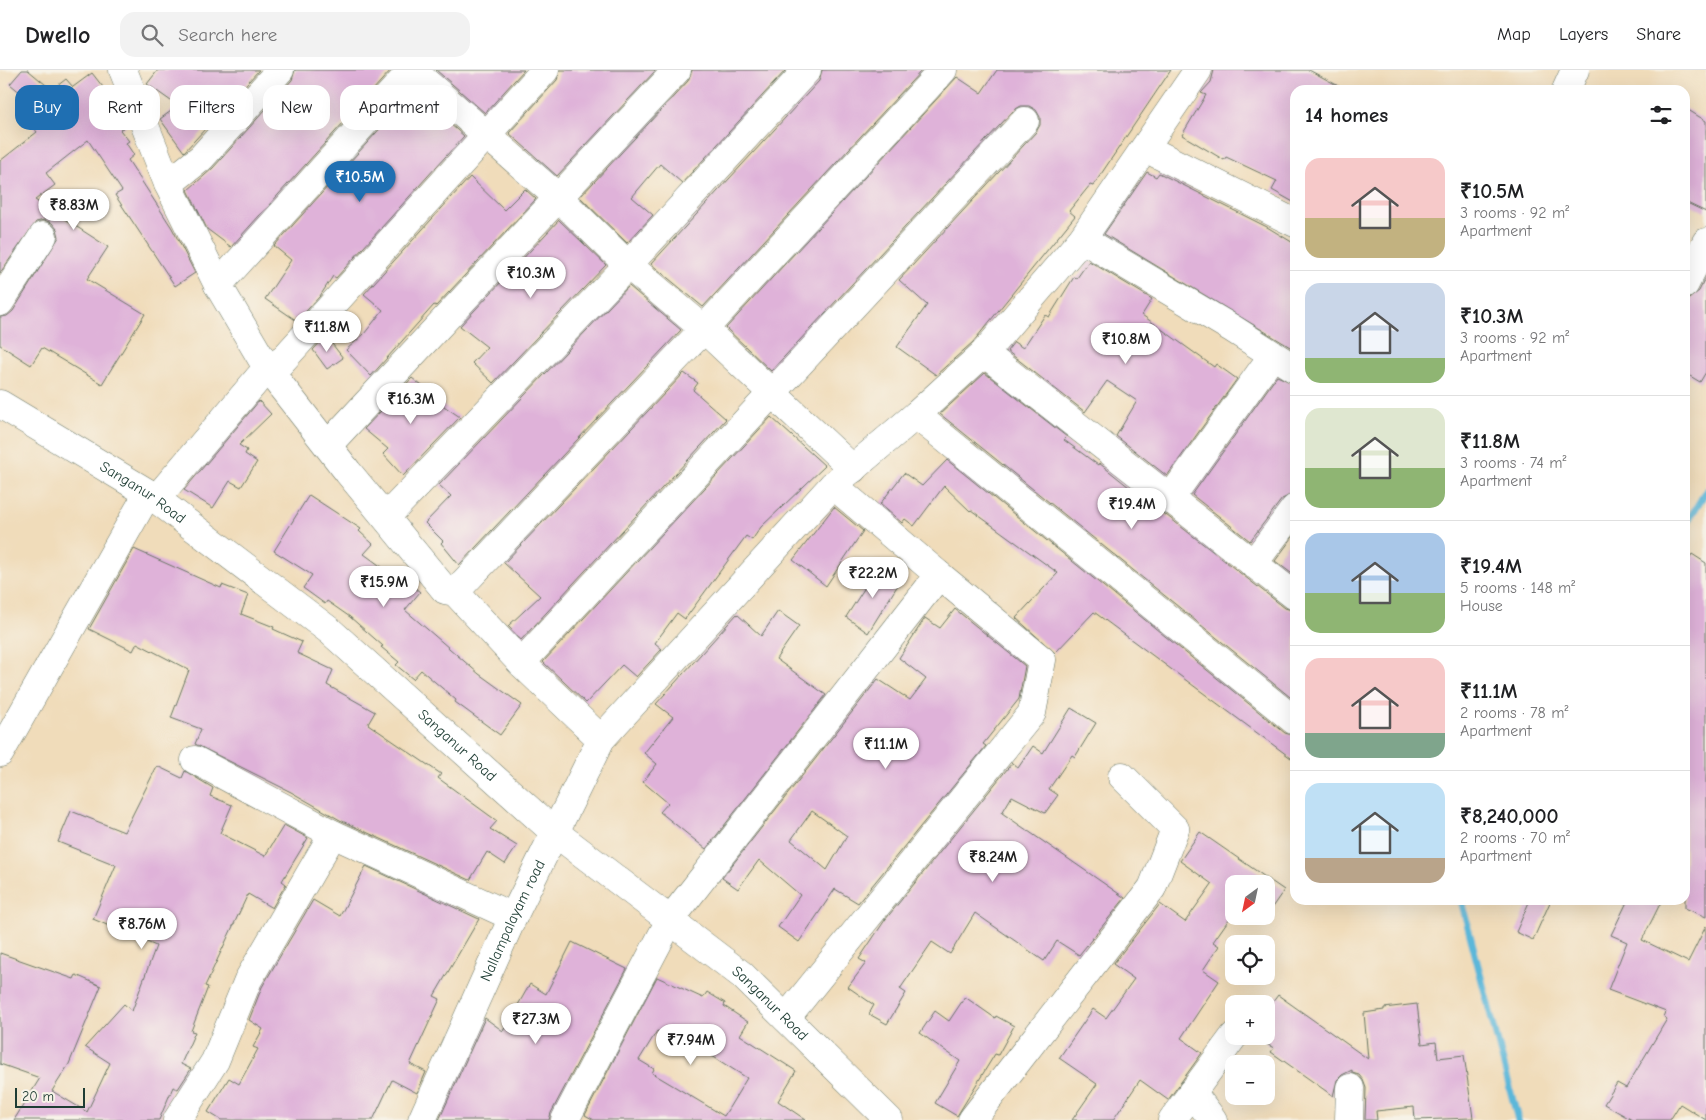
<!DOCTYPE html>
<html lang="en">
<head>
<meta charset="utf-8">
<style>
  :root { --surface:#fff; --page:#f2f2f2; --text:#202124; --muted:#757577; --line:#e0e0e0; --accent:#1f6fb2 }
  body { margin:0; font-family:"Comic Neue",sans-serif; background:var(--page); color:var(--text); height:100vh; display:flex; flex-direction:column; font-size:19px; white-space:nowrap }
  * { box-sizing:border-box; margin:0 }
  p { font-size:16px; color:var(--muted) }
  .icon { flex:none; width:28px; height:28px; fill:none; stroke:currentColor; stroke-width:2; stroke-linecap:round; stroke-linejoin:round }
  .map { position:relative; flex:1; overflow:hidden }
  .panel { position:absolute; left:1290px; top:15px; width:400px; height:820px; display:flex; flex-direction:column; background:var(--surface); border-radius:15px; box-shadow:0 5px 20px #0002 }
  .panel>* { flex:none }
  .top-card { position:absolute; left:15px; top:15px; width:475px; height:45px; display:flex; gap:10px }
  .needle { width:32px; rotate:213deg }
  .controls { position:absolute; left:1225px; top:805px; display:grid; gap:10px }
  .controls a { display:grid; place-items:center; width:50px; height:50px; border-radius:10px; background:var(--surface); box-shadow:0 5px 20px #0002; font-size:25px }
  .scale { position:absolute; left:15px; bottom:12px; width:70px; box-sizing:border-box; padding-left:5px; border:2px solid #1f3d34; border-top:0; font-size:14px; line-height:18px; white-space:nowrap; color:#1f3d34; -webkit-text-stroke:4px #f7f3e8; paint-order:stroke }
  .price { position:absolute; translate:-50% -42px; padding:0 11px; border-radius:18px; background:#fff; color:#222; font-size:16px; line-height:32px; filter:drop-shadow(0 1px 2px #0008) }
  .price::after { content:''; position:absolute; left:50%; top:30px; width:15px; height:11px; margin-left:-8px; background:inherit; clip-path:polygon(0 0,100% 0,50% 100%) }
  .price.active { background:var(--accent); color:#fff }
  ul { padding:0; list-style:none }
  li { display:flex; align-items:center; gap:15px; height:125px; padding:0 15px }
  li+li { border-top:1px solid var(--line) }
  li span { display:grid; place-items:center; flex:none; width:140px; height:100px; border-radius:15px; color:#555 }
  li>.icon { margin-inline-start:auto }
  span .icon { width:60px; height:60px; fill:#fffc; stroke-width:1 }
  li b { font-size:21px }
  h2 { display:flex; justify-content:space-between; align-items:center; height:60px; padding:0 15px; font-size:21px }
  .tag { padding:0 18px; border-radius:15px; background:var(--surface); box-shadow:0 5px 20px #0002; font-size:18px; line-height:45px }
  .tag.active { background:var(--accent); color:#fff }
  header { display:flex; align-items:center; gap:30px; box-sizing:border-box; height:70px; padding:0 25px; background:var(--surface); border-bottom:1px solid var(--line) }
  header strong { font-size:24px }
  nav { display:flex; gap:28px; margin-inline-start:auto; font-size:18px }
  .search { width:350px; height:45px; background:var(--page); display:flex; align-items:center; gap:12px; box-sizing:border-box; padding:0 18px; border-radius:15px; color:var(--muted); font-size:19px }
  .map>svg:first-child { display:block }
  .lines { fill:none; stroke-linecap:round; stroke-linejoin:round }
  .stream { stroke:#5bb7d9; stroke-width:7 }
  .building { fill:#dfb2d9; fill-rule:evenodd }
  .minor-casing { stroke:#687563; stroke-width:29 }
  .major-casing { stroke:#687563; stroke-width:29 }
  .minor { stroke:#fff; stroke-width:28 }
  .major { stroke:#fff; stroke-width:28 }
  .labels { text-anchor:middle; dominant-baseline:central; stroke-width:5; stroke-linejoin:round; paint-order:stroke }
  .street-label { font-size:15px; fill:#1f3d34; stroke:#f7f3e8 }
</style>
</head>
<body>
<header>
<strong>Dwello</strong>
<div class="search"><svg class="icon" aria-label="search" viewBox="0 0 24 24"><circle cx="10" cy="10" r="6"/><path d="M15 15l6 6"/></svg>Search here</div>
<nav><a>Map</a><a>Layers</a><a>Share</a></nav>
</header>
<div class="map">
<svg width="1706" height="1050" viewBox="0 0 1706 1050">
  <rect width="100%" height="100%" fill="#f7f3e8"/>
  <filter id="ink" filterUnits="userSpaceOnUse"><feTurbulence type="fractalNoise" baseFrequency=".02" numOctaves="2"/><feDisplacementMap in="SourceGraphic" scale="10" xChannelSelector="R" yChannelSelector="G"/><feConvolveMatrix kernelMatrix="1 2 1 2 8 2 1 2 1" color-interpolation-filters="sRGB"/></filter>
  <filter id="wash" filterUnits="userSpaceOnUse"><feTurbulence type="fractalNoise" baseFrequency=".0096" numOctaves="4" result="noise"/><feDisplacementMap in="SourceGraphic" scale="20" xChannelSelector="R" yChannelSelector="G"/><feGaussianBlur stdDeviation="1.12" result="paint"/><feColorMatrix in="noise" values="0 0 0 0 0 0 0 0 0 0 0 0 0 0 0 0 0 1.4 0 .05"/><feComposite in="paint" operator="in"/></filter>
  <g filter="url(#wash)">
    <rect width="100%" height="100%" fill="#f0dcba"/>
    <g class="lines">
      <!-- stream -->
      <path class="stream" d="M1685,456L1706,421
        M1461,830L1518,1050"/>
    </g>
    <g id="blocks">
      <!-- building -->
      <path class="building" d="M22,0H28L52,20L66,9L73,17L92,3L124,44L128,54L120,60L129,71L126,73L134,85L128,90L172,158L195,203L175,216L115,125L122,121L88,70L46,103L55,115L35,130L108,177L87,209L145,244L102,314L42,278L31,295L0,275V247L7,246L13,241L59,167L57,159L52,153L44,150L36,152L0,203V91L37,62L23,43L34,34L10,14Z
        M158,0H259L184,82L160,49L178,36L147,14Z
        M295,0H391L231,177L207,159L188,120L213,98L292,10Z
        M436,0H524L485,43Z
        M560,0H656L557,106L509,63L557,10Z
        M692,0H786L682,113L660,94L632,127L653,145L627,173L580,127L688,11Z
        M822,0H922L703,237L651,194L819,11Z
        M997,0H1171L1093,116L1090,115L1069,141L1075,146L973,272L936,305L897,277L927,235L899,210L1036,62L1040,55V47L1036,40L1029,36H1021L1014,40L771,301L726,258L957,7L981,23Z
        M1214,0H1309L1346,20H1295V133L1272,120L1277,111L1226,87L1224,90L1182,65L1206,25L1201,23L1211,12Z
        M413,22L464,66L336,208L333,206L320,226L297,251L265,229L291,190L274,176Z
        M1685,38L1706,51V142L1685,132Z
        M1147,102L1156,107L1159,103L1267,157L1295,174V280L1104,164Z
        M470,107L504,140L525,119L536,129L436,236L434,235L371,306L346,280L364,264L383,240L364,224Z
        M559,150L606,195L493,313L472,293L487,277L460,256Z
        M1089,191L1152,229L1142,245L1214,297L1216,294L1237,309L1167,406L1116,366L1137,331L1107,311L1085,342L1007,281L1014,272L1023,278L1045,245L1049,247L1074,207L1077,208Z
        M1706,207V302L1700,312L1685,303V232L1699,221Z
        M629,216L681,260L459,495L441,473L443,471L425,453L451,426L439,415Z
        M326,266L343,288L327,299L313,280Z
        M684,303L698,313L693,320L726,349L521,570L508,556L540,526L504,493Z
        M985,303L1067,367L1064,370L1098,395L1099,393L1160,442L1166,445L1285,538L1295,541V631L940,344Z
        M1277,306L1295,314V423L1282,429L1250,471L1192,425Z
        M412,308L437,328L435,330L460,347L403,406L383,384L388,379L364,359Z
        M259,331L271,344L239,375L247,380L245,384L257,392L241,417L230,411L213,438L184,420Z
        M771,347L825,396L761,457L752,470L746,466L685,549L677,543L655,573L662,579L636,607L622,595L586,633L543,592Z
        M947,390L1285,663L1295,666V691L1094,542L1055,583L1016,548L1058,503L971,440L970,441L944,416L914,456L905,449L902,453L880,434L904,403L922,416Z
        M309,425L361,459L359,461L373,474L364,484L394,506L397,503L420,522L405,540L479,604L522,635L500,665L455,632L456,630L421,600L413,609L396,595L399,592L381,577L383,576L350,547L327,531L325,534L303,518L312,505L274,481Z
        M834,437L863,461L826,516L793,490Z
        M1295,464V506L1275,491Z
        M134,479L221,518L222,515L248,525L241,544L274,557L273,559L302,572L297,583L333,600L327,615L375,642L368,654L441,704L438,708L497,751L490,759L517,776L505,794L487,782L470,810L340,750L291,722L195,674L201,659L171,648L189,600L137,573L133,581L89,559Z
        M1692,484L1706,493V847L1685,838V495Z
        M878,497L901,510L868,563L846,547Z
        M955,539L1025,596L1019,629L983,674L986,676L858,833L835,819L799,872L778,857L800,825L759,790L738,819L722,808L878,609L910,630L926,609L899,588L925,548L940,558ZM812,741L847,766L827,800L791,770Z
        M778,541L799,556L776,589L826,625L706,779L660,742L668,733L643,712L657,694L644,683L673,647L656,634L737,544L761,566Z
        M1071,638L1096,653L1075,687L1072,685L1049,719L1058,725L1045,743L1012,726L1002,743L1125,828L1079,885L1057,871L1044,891L975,843L950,884L932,872L900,919L906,923L887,954L869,944L874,935L848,917L866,893L859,889L885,850L1012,693L1018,698L1033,676L1043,683Z
        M157,696L182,708L185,701L213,718L210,726L232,735L220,763L265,786L284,755L308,768L282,811L286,814L272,838L248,824L205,916L208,917L191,961L195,962L181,994L191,999L178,1019L173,1017L159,1050H14L40,1008L0,994V883L74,909L76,905L101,916L69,994L52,1021L87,1042L110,993L85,977L124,934L132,941L156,876L93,849L116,795L58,772L71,741L124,762Z
        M1200,762L1284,820L1266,846V814H1234V842L1213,872L1219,876L1203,900L1219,911L1181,968L1202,983L1168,1030L1140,1010L1113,1050H1072L1097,1014L1059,988L1093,939L1106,948L1134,909L1113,894L1160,834L1185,852L1212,814L1180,791Z
        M366,796L479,849L434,926L440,929L410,994L426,1002L417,1023L392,1010L373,1050H221L208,1042L229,1008L239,1014L258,979L253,977L263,959L249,950L262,917L313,830L340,846Z
        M1530,830H1551L1533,870L1516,862Z
        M1628,830H1662L1642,870L1688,892L1706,856V1050L1680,1034L1670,1050H1632L1604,1034L1617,1013L1626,1018L1667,949L1664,947L1666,942L1608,920L1627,872L1611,865Z
        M572,872L627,899L551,1043L549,1050H439L485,948L503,961L530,914L546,924Z
        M657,907L703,928L707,922L725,933L724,936L748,952L740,965L796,1001L778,1031L806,1050H594L585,1045ZM657,961L664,964L666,962L691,977L693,974L747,1008L724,1046L652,1003L654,999L639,990Z
        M1278,925L1368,989L1364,943L1384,940V938L1417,934L1422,974L1436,972L1438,988L1464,985L1473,1048L1415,1050L1414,1037L1376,1041L1377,1050H1365L1366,1018L1363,1010L1359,1005L1352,1003V1000L1342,1005L1337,1010L1333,1026L1271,982L1274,978L1266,974V941Z
        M965,927L995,948L996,946L1014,956L998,985L995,984L957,1046L935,1033L960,991L920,963L935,941L949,951Z"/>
    </g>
  </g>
  <g filter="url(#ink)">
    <use href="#blocks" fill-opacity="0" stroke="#687563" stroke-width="1"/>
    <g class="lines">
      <!-- minor casing -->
      <g class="minor-casing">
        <g id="minor">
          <path d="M123,0L168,114L218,215L267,298L348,402L445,520L455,522L521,593L601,669"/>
          <path d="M412,0L559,128L628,195L704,259L853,399"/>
          <path d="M1566,20L1575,0"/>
          <path d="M1145,78L1295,153"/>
          <path d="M168,114L201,88L280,0"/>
          <path d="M1082,169L1233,259L1295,299"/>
          <path d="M1685,214L1706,172"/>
          <path d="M218,215L412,0"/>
          <path d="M0,232L43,166"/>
          <path d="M984,283L1295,526"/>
          <path d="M271,303L545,0"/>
          <path d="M916,345L1295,651"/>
          <path d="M328,375L677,0"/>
          <path d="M156,429L267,298"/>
          <path d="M1169,430L1273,285"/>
          <path d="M387,446L628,195L807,0"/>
          <path d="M1253,494L1295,438"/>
          <path d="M455,522L704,259L943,0"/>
          <path d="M521,593L1025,51"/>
          <path d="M0,683L148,423"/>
          <path d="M195,690L333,764L513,847"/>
          <path d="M786,948L1032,643L1042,590L939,505"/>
          <path d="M1192,1022L1213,1050"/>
          <path d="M177,1050L215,991L248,910L333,764"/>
          <path id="s1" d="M422,1050L513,847L601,669L833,415L916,345L984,283L1082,169L1198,0"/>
          <path d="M565,1050L670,850L939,505L833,415"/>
          <path d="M972,1050L1152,818L1175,759L1122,706"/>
          <path d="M1172,1050L1234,966"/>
          <path d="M1349,1050L1350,1018"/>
        </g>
      </g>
      <!-- major casing -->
      <g class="major-casing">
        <g id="major">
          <path id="s2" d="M0,334L148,423L330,561L553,761L742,905L889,1050"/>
        </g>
      </g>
      <!-- minor -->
      <use href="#minor" class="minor"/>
      <!-- major -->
      <use href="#major" class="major"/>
    </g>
  </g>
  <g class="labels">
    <!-- street labels -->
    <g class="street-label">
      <text stroke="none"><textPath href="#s2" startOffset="168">Sanganur Road</textPath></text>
      <text stroke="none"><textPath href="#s2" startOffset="572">Sanganur Road</textPath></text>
      <text stroke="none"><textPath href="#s1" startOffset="219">Nallampalayam road</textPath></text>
      <text stroke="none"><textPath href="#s2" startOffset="978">Sanganur Road</textPath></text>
    </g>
  </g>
</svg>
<div class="controls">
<a><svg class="needle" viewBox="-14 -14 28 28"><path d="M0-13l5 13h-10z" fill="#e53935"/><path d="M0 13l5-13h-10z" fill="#757577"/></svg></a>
<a><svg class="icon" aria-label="locate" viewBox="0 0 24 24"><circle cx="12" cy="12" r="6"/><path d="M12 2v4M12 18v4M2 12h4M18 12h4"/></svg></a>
<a>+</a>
<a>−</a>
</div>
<div class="scale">20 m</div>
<b class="price active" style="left:360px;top:133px">₹10.5M</b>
<b class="price" style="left:74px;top:161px">₹8.83M</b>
<b class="price" style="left:531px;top:229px">₹10.3M</b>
<b class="price" style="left:327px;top:283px">₹11.8M</b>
<b class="price" style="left:1126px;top:295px">₹10.8M</b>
<b class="price" style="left:411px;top:355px">₹16.3M</b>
<b class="price" style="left:1132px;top:460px">₹19.4M</b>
<b class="price" style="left:873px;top:529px">₹22.2M</b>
<b class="price" style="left:384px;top:538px">₹15.9M</b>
<b class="price" style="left:886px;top:700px">₹11.1M</b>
<b class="price" style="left:993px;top:813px">₹8.24M</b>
<b class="price" style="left:142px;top:880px">₹8.76M</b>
<b class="price" style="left:536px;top:975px">₹27.3M</b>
<b class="price" style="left:691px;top:996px">₹7.94M</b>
<div class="top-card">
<a class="tag active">Buy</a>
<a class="tag">Rent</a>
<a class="tag">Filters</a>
<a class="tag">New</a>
<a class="tag">Apartment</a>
</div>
<section class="panel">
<h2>14 homes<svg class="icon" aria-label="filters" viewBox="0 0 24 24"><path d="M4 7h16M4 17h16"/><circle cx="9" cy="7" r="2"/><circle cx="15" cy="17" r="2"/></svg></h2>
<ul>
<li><span style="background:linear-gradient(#f6c9c9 60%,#c2b280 0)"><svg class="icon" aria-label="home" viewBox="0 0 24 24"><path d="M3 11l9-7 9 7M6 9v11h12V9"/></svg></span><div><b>₹10.5M</b><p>3 rooms · 92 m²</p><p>Apartment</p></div></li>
<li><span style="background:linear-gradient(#c9d6e8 75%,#8fb573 0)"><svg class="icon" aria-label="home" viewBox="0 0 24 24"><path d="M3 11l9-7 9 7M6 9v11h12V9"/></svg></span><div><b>₹10.3M</b><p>3 rooms · 92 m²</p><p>Apartment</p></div></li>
<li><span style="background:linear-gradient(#dfe7d0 60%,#8fb573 0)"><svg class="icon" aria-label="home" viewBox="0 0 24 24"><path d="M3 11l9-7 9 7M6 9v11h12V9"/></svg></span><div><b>₹11.8M</b><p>3 rooms · 74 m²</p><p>Apartment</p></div></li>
<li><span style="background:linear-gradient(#a9c7e8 60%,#8fb573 0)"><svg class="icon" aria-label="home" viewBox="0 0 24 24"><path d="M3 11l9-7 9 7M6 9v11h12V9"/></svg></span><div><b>₹19.4M</b><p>5 rooms · 148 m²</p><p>House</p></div></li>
<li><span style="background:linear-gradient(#f6c9c9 75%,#7fa58c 0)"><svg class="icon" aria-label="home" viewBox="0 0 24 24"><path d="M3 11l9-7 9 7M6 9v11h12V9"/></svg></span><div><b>₹11.1M</b><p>2 rooms · 78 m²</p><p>Apartment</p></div></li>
<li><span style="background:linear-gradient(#bfe0f5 75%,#b9a48a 0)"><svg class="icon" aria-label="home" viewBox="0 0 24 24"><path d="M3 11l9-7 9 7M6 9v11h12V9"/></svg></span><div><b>₹8,240,000</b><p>2 rooms · 70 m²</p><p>Apartment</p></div></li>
</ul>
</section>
</div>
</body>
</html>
